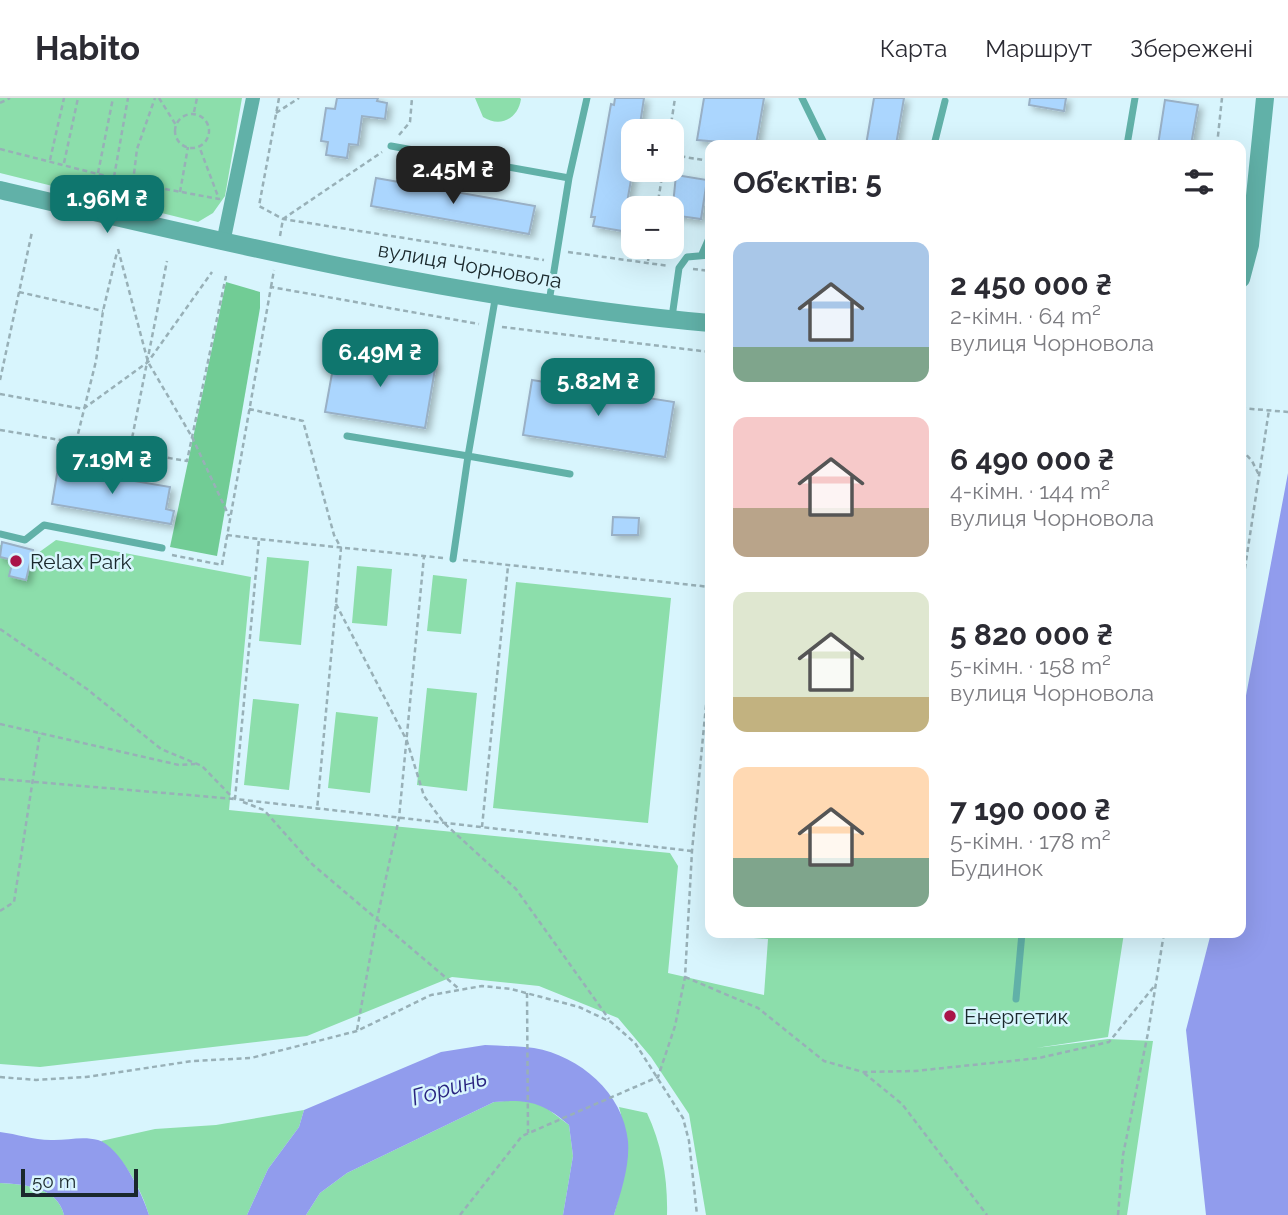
<!DOCTYPE html>
<html lang="uk">
<head>
<meta charset="utf-8">
<style>
  :root { --surface:#fff; --page:#f2f2f3; --text:#2b2b33; --muted:#7c7c81; --line:#e1e1e2; --accent:#0f766e }
  body { margin:0; font-family:Raleway,sans-serif; background:var(--page); color:var(--text); height:100vh; display:flex; flex-direction:column; font-size:26px; white-space:nowrap }
  * { box-sizing:border-box; margin:0 }
  p { font-size:23px; color:var(--muted) }
  .icon { flex:none; width:38px; height:38px; fill:none; stroke:currentColor; stroke-width:2; stroke-linecap:round; stroke-linejoin:round }
  .map { position:relative; flex:1; overflow:hidden }
  .panel { position:absolute; left:705px; top:42px; width:541px; height:798px; display:flex; flex-direction:column; background:var(--surface); border-radius:14px; box-shadow:0 7px 28px #0002 }
  .panel>* { flex:none }
  .buttons { position:absolute; left:621px; top:21px; display:grid; gap:14px }
  .buttons a { display:grid; place-items:center; width:63px; height:63px; border-radius:14px; background:var(--surface); box-shadow:0 7px 28px #0002; font-size:35px }
  .scale { position:absolute; left:21px; bottom:18px; width:117px; box-sizing:border-box; padding-left:7px; border:4px solid #1a282c; border-top:0; font-size:19px; line-height:24px; white-space:nowrap; color:#1a282c; -webkit-text-stroke:5px #d8f5fd; paint-order:stroke }
  .price { position:absolute; translate:-50% -60px; padding:0 16px; border-radius:14px; background:var(--accent); color:#fff; font-size:23px; line-height:46px; filter:drop-shadow(0 2px 4px #0008) }
  .price::after { content:''; position:absolute; left:50%; top:42px; width:21px; height:16px; margin-left:-10px; background:inherit; clip-path:polygon(0 0,100% 0,50% 100%) }
  .price.current { background:#222; color:#fff }
  ul { padding:0; list-style:none }
  li { display:flex; align-items:center; gap:21px; height:175px; padding:0 28px }
  li span { display:grid; place-items:center; flex:none; width:196px; height:140px; border-radius:14px; color:#555 }
  li>.icon { margin-inline-start:auto }
  span .icon { width:84px; height:84px; fill:#fffc; stroke-width:1 }
  li b { font-size:30px }
  h2 { display:flex; justify-content:space-between; align-items:center; height:84px; padding:0 28px; font-size:30px }
  header { display:flex; align-items:center; gap:42px; box-sizing:border-box; height:98px; padding:0 35px; background:var(--surface); border-bottom:2px solid var(--line) }
  header strong { font-size:33px }
  nav { display:flex; gap:38px; margin-inline-start:auto; font-size:24px }
  .map>svg:first-child { display:block }
  .green { fill:#8cdeab }
  .forest { fill:#71cc95 }
  .water { fill:#919ced }
  .building { fill:#abd6fe; stroke:#99b0c5; stroke-width:2; filter:url(#shadow) }
  .lines { fill:none; stroke-linecap:round; stroke-linejoin:round }
  .path { stroke:#98b0b7; stroke-width:2.5; stroke-dasharray:5 3.5; stroke-linecap:butt }
  .service { stroke:#61b1a8; stroke-width:7 }
  .minor { stroke:#61b1a8; stroke-width:14 }
  .tertiary { stroke:#61b1a8; stroke-width:18 }
  .poi-dot { fill:#a91449; stroke:#d8f5fd; stroke-width:2.5 }
  .labels { text-anchor:middle; dominant-baseline:central; stroke-width:5; stroke-linejoin:round; paint-order:stroke }
  .street-label { font-size:21px; fill:#1a282c; stroke:#d8f5fd }
  .poi-label { font-size:21px; fill:#1a282c; stroke:#d8f5fd; text-anchor:start }
  .water-label { font-size:23px; font-style:italic; fill:#292480; stroke:#d8f5fd }
</style>
</head>
<body>
<header>
<strong>Habito</strong>
<nav><a>Карта</a><a>Маршрут</a><a>Збережені</a></nav>
</header>
<div class="map">
<svg width="1288" height="1117" viewBox="0 0 1288 1117">
  <defs>
    <filter id="shadow"><feDropShadow dx="4" dy="4" stdDeviation="3.5" flood-color="#0004"/></filter>
  </defs>
  <rect width="100%" height="100%" fill="#d8f5fd"/>
  <!-- green -->
  <path class="green" d="M0,0H242L225,98L213,115L198,124L0,75Z
    M475,0H520L521,1C518,21 500,30 483,19Z
    M56,442L251,479L229,712L670,755L678,768L668,875L764,897L768,841L725,838V835H1124L1108,939L1036,950L1108,941L1153,943L1127,1117H706L689,1016L651,959L618,920L539,888L452,879L307,938L40,969L0,966V447L38,455Z
    M267,459L309,463L301,547L259,543Z
    M357,468L392,471L387,528L352,525Z
    M433,477L467,481L461,536L427,533Z
    M516,484L671,500L648,725L493,710Z
    M427,590L477,595L467,693L417,687Z
    M253,601L299,606L289,692L244,687Z
    M336,614L378,619L370,695L328,690Z
    M517,1002L541,1006L569,1027L573,1058L563,1117H306L320,1095L347,1075L494,1004Z
    M619,1009L647,1015C662,1047 668,1081 667,1117H614C626,1073 631,1054 619,1009Z
    M304,1012L299,1029L268,1071L247,1117H149C141,1090 124,1060 101,1043L155,1031L216,1027Z
    M0,1085C23,1086 58,1089 64,1117H0Z"/>
  <!-- forest -->
  <path class="forest" d="M226,184L260,194V210L217,458L170,449Z"/>
  <!-- water -->
  <path class="water" d="M1288,375V1117H1206L1186,932L1211,835H1241V624Z
    M485,947C501,948 518,948 534,950C580,958 623,995 628,1043C630,1067 621,1094 614,1117H563L573,1058L569,1027C543,1005 529,1001 494,1004L347,1075L320,1095L306,1117H247L268,1071L299,1029L304,1012L441,954Z
    M0,1034C18,1036 36,1043 54,1042C69,1042 83,1038 98,1042C120,1048 143,1097 149,1117H64C58,1089 23,1086 0,1085Z"/>
  <!-- building -->
  <path class="building" d="M337,0H378L377,3L387,5L385,21L362,18L358,47L349,46L347,60L326,57L328,44L321,43L326,10L335,11Z
    M615,0H644L639,33H634V65L622,133L593,128L595,119H591L611,6L614,7Z
    M704,0H764L756,47L697,42Z
    M874,0H904L896,47H866Z
    M1030,0H1066L1064,13L1029,7Z
    M1165,2L1198,7L1191,47H1158Z
    M676,77L707,82L701,121L672,117Z
    M376,80L535,108L529,136L371,108Z
    M337,248L352,251L351,257L419,269L420,262L436,265L425,330L325,314Z
    M532,282L674,304L665,359L523,337Z
    M58,370L170,389L166,411L174,413L171,426L52,406Z
    M613,419L639,420L638,437H612Z
    M2,444L33,452L26,482L9,478L13,462L0,459Z"/>
  <g class="lines">
    <!-- path -->
    <path class="path" d="M159,0L176,27
      M279,0L259,108L283,121L544,162
      M0,5L10,0
      M194,14L197,0
      M276,15L299,0
      M175 33a17 17 0 1 1 34 0a17 17 0 1 1-34 0Z
      M670,33L675,0
      M399,37L410,24L412,0
      M1217,47L1222,0
      M0,51L133,85L219,101L199,48
      M672,57L710,63
      M50,62L64,0
      M64,65L78,0
      M98,75L113,0
      M114,79L128,0
      M133,84L137,51L155,0
      M180,94L188,49
      M657,110L663,72
      M280,138L283,121L382,54
      M118,151L148,264L192,339L229,418
      M568,154L669,168
      M648,163L650,149
      M693,171L710,173
      M271,189L274,172
      M19,194L103,213
      M502,229L710,254
      M0,282L32,134
      M0,296L83,311L148,264L212,174
      M1241,310L1288,314
      M249,311L303,323L334,437L341,450L317,712
      M0,332L187,363L226,178
      M76,344L96,263L103,213L117,154
      M1241,351L1252,363L1259,377
      M124,381L167,163
      M227,437L259,441
      M172,457L222,467L271,189L479,226
      M443,460L259,441L235,701L692,753
      M463,462L710,489
      M1241,496L1269,312
      M336,506L407,643L424,698L444,725L516,791L609,921
      M0,531L87,591L161,651L202,668L233,700
      M0,626L179,667L195,666
      M0,681L235,701
      M243,704L264,712L312,766L458,890
      M482,729L508,468
      M0,813L14,804L40,635
      M685,879L758,910L824,963L863,974L915,973L1039,960L1109,944L1156,886
      M527,895L528,1035
      M357,932L377,821L399,720L424,458
      M864,975L902,1006L987,1117
      M0,979L36,982L86,979L193,963L251,960L357,933L431,897L482,888L511,891L579,909L611,924L635,945L683,1020L689,1043L697,1117
      M460,1117L522,1038L658,979L675,928L685,879L692,753L710,566
      M1118,1117L1123,1057L1148,935L1164,835"/>
    <!-- service -->
    <path class="service" d="M802,0L825,47
      M934,47L945,3
      M1127,47L1135,0
      M391,48L569,80
      M702,156L710,138
      M549,204L569,80L587,0
      M672,219L679,170L687,159L710,157
      M347,338L468,358L496,196
      M0,436L25,442L44,427L162,450
      M453,461L468,358L570,376
      M1016,901L1022,835"/>
    <!-- minor -->
    <path class="minor" d="M223,145L253,0"/>
    <!-- tertiary -->
    <path class="tertiary" d="M0,92C234,147 470,203 710,225
      M1241,181L1250,147L1265,0"/>
  </g>
  <!-- markers -->
  <g class="poi-dot">
    <circle cx="16" cy="463" r="7"/>
    <circle cx="950" cy="918" r="7"/>
  </g>
  <g class="labels">
    <!-- street labels -->
    <g class="street-label">
      <text transform="translate(470 167) rotate(10)">вулиця Чорновола</text>
    </g>
    <!-- poi labels -->
    <g class="poi-label">
      <text x="30" y="463">Relax Park</text>
      <text x="964" y="918">Енергетик</text>
    </g>
    <!-- water labels -->
    <g class="water-label">
      <text transform="translate(449 989) rotate(-16)">Горинь</text>
    </g>
  </g>
</svg>
<div class="buttons">
<a>+</a>
<a>−</a>
</div>
<div class="scale">50 m</div>
<b class="price current" style="left:453px;top:108px">2.45M ₴</b>
<b class="price" style="left:107px;top:137px">1.96M ₴</b>
<b class="price" style="left:380px;top:291px">6.49M ₴</b>
<b class="price" style="left:598px;top:320px">5.82M ₴</b>
<b class="price" style="left:112px;top:398px">7.19M ₴</b>
<section class="panel">
<h2>Об’єктів: 5<svg class="icon" aria-label="filters" viewBox="0 0 24 24"><path d="M4 7h16M4 17h16"/><circle cx="9" cy="7" r="2"/><circle cx="15" cy="17" r="2"/></svg></h2>
<ul>
<li><span style="background:linear-gradient(#a9c7e8 75%,#7fa58c 0)"><svg class="icon" aria-label="home" viewBox="0 0 24 24"><path d="M3 11l9-7 9 7M6 9v11h12V9"/></svg></span><div><b>2 450 000 ₴</b><p>2-кімн. · 64 m²</p><p>вулиця Чорновола</p></div></li>
<li><span style="background:linear-gradient(#f6c9c9 65%,#b9a48a 0)"><svg class="icon" aria-label="home" viewBox="0 0 24 24"><path d="M3 11l9-7 9 7M6 9v11h12V9"/></svg></span><div><b>6 490 000 ₴</b><p>4-кімн. · 144 m²</p><p>вулиця Чорновола</p></div></li>
<li><span style="background:linear-gradient(#dfe7d0 75%,#c2b280 0)"><svg class="icon" aria-label="home" viewBox="0 0 24 24"><path d="M3 11l9-7 9 7M6 9v11h12V9"/></svg></span><div><b>5 820 000 ₴</b><p>5-кімн. · 158 m²</p><p>вулиця Чорновола</p></div></li>
<li><span style="background:linear-gradient(#ffd9b3 65%,#7fa58c 0)"><svg class="icon" aria-label="home" viewBox="0 0 24 24"><path d="M3 11l9-7 9 7M6 9v11h12V9"/></svg></span><div><b>7 190 000 ₴</b><p>5-кімн. · 178 m²</p><p>Будинок</p></div></li>
</ul>
</section>
</div>
</body>
</html>
